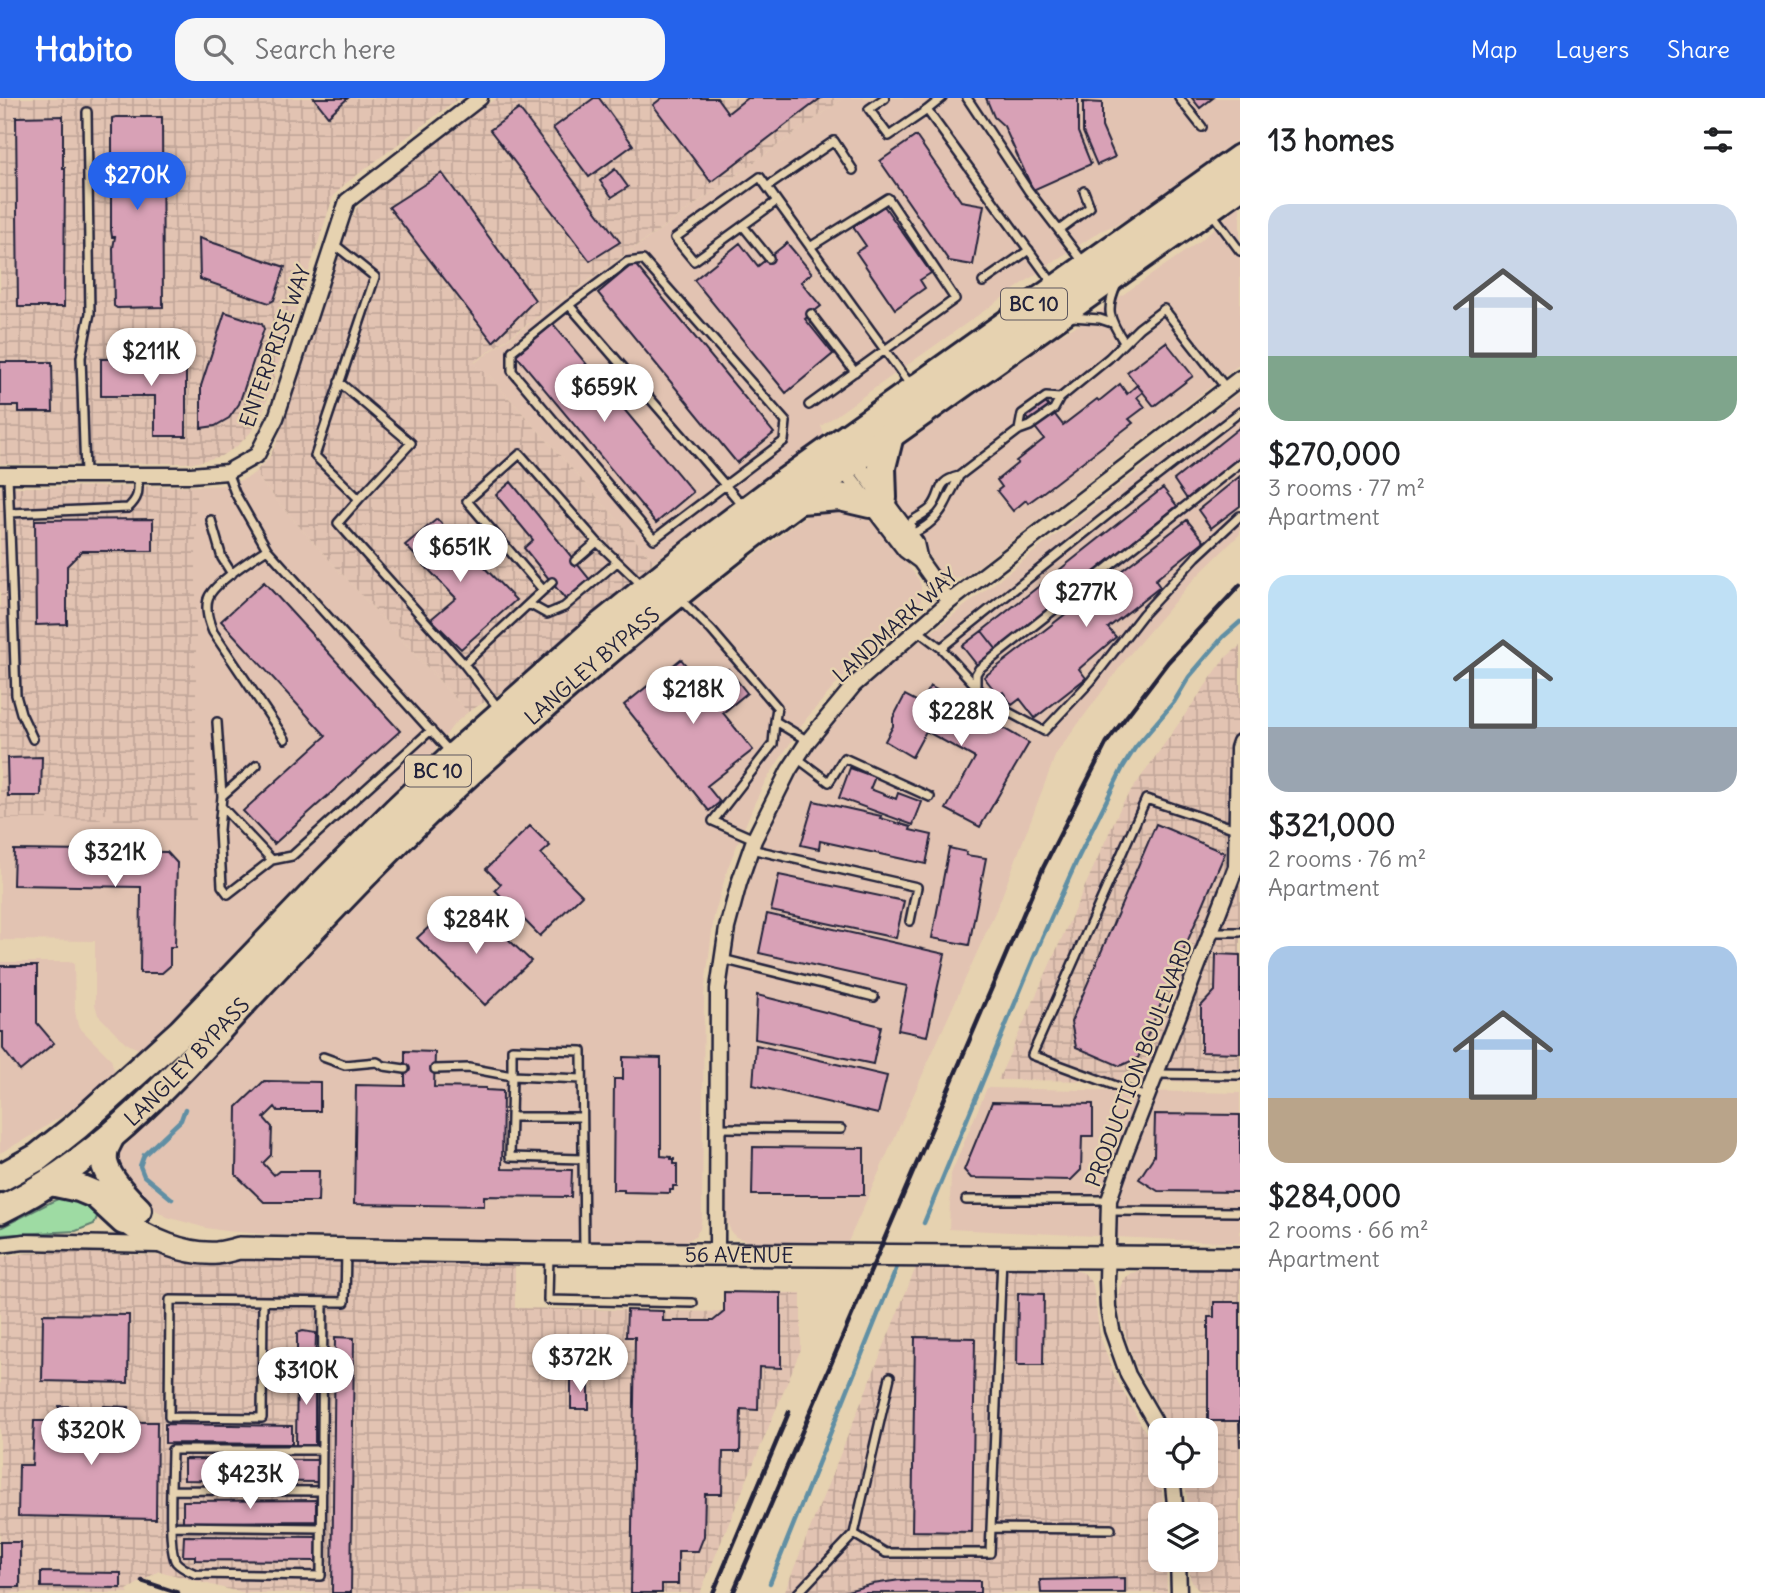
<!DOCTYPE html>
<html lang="en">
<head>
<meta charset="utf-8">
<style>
  :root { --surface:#fff; --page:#f6f6f6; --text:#202124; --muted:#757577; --accent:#2563eb }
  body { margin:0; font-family:Delius,sans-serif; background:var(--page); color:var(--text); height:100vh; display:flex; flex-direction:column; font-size:26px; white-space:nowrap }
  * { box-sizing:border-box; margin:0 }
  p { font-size:23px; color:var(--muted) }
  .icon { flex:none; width:38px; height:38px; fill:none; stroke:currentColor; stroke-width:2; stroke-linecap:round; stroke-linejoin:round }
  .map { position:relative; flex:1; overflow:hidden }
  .drawer { display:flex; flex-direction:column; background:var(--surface); width:525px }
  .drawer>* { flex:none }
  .controls { position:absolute; left:1148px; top:1320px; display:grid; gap:14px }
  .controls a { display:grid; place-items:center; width:70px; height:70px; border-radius:14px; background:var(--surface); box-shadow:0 4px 18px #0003; font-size:35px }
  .price { position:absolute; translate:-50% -60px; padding:0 16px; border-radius:24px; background:#fff; color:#222; font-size:23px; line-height:46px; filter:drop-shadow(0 2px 4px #0008) }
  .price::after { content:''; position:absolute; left:50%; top:42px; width:21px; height:16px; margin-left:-10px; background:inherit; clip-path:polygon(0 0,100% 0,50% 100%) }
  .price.active { background:var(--accent); color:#fff }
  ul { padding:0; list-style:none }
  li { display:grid; align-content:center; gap:14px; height:371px; padding:0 28px }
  li span { display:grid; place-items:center; height:217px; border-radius:21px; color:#555 }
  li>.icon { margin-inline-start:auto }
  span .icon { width:126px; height:126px; fill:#fffc; stroke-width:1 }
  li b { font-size:30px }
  h2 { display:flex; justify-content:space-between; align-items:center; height:84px; padding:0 28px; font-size:30px }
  header { display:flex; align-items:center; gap:42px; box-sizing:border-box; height:98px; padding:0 35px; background:var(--accent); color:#fff }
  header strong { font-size:33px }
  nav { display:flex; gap:38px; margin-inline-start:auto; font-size:24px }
  .search { width:490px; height:63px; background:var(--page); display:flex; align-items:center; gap:18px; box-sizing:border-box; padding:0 24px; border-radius:21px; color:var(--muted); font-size:26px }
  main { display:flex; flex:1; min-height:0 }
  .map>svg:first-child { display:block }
  .built { fill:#e2c3b2 }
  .industrial { fill:url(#industrial-grid) }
  .green { fill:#9edba3; stroke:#607e6f; stroke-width:2 }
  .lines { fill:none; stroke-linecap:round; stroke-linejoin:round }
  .stream { stroke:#608fa4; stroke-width:4.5 }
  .building { fill:#d8a1b6; stroke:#22223b; stroke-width:2 }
  .lane-casing { stroke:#22223b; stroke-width:12 }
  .street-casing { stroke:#22223b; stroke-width:19 }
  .secondary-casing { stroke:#22223b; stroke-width:26 }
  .highway-casing { stroke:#22223b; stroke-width:32 }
  .lane { stroke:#e6d2b0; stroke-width:7 }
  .street { stroke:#e6d2b0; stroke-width:14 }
  .secondary { stroke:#e6d2b0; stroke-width:21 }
  .highway { stroke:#e6d2b0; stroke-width:26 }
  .rail { stroke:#22223b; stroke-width:4.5 }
  .labels { text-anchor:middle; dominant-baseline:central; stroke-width:5; stroke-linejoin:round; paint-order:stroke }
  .shield { fill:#e6d2b0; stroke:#5d575e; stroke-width:2 }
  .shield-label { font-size:19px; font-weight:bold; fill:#22223b }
  .street-label { font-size:21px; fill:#22223b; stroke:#e6d2b0 }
</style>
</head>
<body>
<header>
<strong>Habito</strong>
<div class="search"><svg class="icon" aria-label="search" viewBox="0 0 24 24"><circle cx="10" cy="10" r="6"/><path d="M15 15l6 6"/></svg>Search here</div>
<nav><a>Map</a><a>Layers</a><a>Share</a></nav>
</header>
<main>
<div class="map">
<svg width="1240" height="1495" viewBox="0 0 1240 1495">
  <defs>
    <pattern id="industrial-grid" width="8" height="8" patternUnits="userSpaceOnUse" patternTransform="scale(1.75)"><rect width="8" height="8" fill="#e2c3b2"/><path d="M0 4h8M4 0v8" fill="none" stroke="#c2a79a"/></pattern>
  </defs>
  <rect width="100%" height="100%" fill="#e6d2b0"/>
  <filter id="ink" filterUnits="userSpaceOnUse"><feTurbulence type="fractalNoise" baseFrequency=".0143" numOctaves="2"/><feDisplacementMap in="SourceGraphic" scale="14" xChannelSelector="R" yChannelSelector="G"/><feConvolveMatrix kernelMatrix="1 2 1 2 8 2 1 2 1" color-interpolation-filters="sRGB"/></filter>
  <g filter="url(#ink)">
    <!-- built -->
    <path class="built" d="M844,0H1240V40L1124,123L1101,133L1059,160L821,328L824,336L819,341L654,463L491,280L473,266Z
      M1240,106V266L966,478L951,482L944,478L938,472L892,397L889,387L897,353L907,341L1033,251L1082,225L1200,143Z
      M1240,294V436L1192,483L1129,557L1056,656L1000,803L847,1146L752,1145L736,1139L731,1134L726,1120L727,915L730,866L742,807L756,761L775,718L798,674L832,626L844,612L870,584L894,563Z
      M254,375L304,434L468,614L454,626L426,664L368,718L273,814L150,946L145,950L138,951L126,945L98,917L95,906V843L0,842V721H47L48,717H57V721H101V716H113L114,721L195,722L196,388L228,387L249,379Z
      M825,409L862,417L881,431L919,482L921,488V502L918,509L911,517L840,582L806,621L765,684L755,704L728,769L714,818L704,897L702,1118L700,1131L695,1138L689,1142L674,1145L275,1137L225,1133L206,1130L167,1119L149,1108L120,1080L117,1063L121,1053L129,1044L170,1006L250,916L274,895L356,807L439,724L510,657L635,549L803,420Z
      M0,864H74L75,913L78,928L111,961L114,972L112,980L109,983L65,1016L31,1038L0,1055Z
      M987,990L1240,995V1145L949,1131L951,1076Z"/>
    <!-- industrial -->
    <path class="industrial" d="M0,0H459L344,87L333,99L262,317L251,334L236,349L221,358L194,365L0,366Z
      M496,0H844L473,265L491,280L654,463L625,494L513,587L468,614L304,434L254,375L269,360L277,343L345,138L356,111L374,92Z
      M196,388V722H114L113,716H101V722L57,721V717H48V721H0V389Z
      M1240,548V984L998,982L1122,706L1225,560Z
      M63,1154L307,1163L515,1165V1210L724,1214V1194L801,1195V1251L700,1495H242L159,1473L127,1492L129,1495H0V1159L27,1155Z
      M916,1169L1068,1172L1078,1173L1084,1175L1088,1180L1093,1187L1100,1238L1114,1277L1147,1337L1160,1373L1164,1416H1160V1461H1166L1167,1495H784Z
      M1205,1170L1240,1171V1494L1202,1493L1197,1491L1190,1480L1189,1461H1206V1416H1189L1184,1377H1206V1332H1171L1137,1271L1122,1227L1118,1207L1119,1191L1125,1180L1132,1175L1152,1171Z"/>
    <!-- green -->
    <path class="green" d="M68,1099L76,1100L96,1112L98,1117L94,1126L76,1133L0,1137V1130L51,1104L60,1100Z"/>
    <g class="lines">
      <!-- stream -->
      <path class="stream" d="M172,1101L144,1078L140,1068L144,1057L181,1022L185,1011
        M924,1125L1042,840L1078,760L1123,669L1135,650L1174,604L1189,579L1223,539L1240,524
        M770,1485L897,1169"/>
    </g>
    <!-- building -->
    <path class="building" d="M314,0H348L328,18Z
      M594,0H599L633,47L589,79L553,30Z
      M662,0H717L728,15L747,0H821L711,84L653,7Z
      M986,0H1078V34L1091,66L1033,92L1004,28L994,19Z
      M1192,0H1213L1200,10Z
      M1083,4L1102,5V29L1115,59L1097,67L1083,34Z
      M519,11L620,144L590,163L490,32Z
      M63,18V70H65L64,209H18L16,19Z
      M116,19H162L163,209L117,210L114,208L113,150L115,139H112L111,132V80H113V73H115L113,62H112V20Z
      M916,38L961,103L984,107L973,167L949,163L880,63Z
      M615,71L628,89L612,99L600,83Z
      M442,75L535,202L493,244L389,109Z
      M884,108L931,175L920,182L925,190L895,211L856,154L866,148L853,129Z
      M199,140L285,169L274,202L269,205L200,181Z
      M740,145L758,168L787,145L812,175L801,184L821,208L805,221L833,256L786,295L694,182Z
      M634,165L774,335L737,365L598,195Z
      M225,214L262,226L264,231L239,306L229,320L215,328L201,330V288Z
      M553,226L693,394L656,425L516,257Z
      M1166,244L1193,278L1154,308L1127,274Z
      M186,260V338H155V298H101V261Z
      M0,264H52L53,314H19V308H0Z
      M1120,286L1127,296L1137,287L1143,294L1137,299L1145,309L1129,321L1133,325L1042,395L1028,405L1026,402L1013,413L997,393L1002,389L997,382L1018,365L1016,363L1044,341L1026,318L1045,304L1063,327L1097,301L1099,303Z
      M1240,329V360L1187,401L1174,382Z
      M1240,378V408L1211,430L1198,412Z
      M511,384L591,483L566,502L524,450L533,442L496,397Z
      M1163,390L1177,408L997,552L982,533Z
      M153,421V453H82L67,468V526L36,527L35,422Z
      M437,421L516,502L461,551L431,521L456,500L405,447Z
      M1187,422L1204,443L1155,482L1160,489L1108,530L1116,539L1079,571L1086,580L1035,620L1020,601L1012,607L1003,594L998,597L984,579Z
      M264,484L400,633L274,746L243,713L326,638L221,523Z
      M982,533L997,552L977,567L962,548Z
      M681,561L704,590L728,571L747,595L723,615L753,652L707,688L720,704L709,713L624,607Z
      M930,588L1029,645L980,729L946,711L975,660L926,633L912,659L885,643L893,628V620L905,597L920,605Z
      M42,659L41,698H8L7,660Z
      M850,670L875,679L870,691L896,701L898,695L922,704L913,727L839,700Z
      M814,703L881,718L880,720L911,729L910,732L932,737L926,766L820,743L819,751L801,747Z
      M1156,726L1225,755L1138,960L1120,968L1076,949L1071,924Z
      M530,728L550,748L541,756L582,797L540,838L495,792L501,786L486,771Z
      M949,750L967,754L966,757L986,760L969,847L932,840Z
      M14,752L167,754L177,765L175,849H170V868L162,875H140L141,789L13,787Z
      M779,777L904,803L896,840L771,813Z
      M767,816L945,856L927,938L898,932L907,888L759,855Z
      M441,818L457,835H470L486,820L531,863L485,907L417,840Z
      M1216,856L1240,857V955L1201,954V908L1215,893Z
      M0,868H37V925L54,945L20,973L3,951V934H0Z
      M757,897L881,928L873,966L755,941Z
      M756,947L887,978L878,1016L753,987Z
      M405,953L435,954L434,989L486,990V992L503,993L502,1071L572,1072L571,1099L484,1098V1108L354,1106L356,987L405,988Z
      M623,959L661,960V1058L671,1059V1061H674V1066H677V1088H673V1092H670V1095L624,1094V1092H613L614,981H623Z
      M264,983L320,984V1013H278L275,1009L264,1020L272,1029L271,1057L263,1065L274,1077L279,1073H319L318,1104H264L236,1077L237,1009Z
      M992,1004L1093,1006V1038H1082L1081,1072L1071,1082L971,1080L964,1072Z
      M1155,1016L1240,1017V1094L1158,1093L1139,1081L1154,1058Z
      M753,1049L864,1050V1097H752Z
      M724,1194L781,1195V1270L759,1269L758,1312L741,1311L740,1354H723L722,1396H705L704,1438L698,1453H678V1486H662V1495H631L635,1239H626L627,1212L663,1213V1223H713L724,1214Z
      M1018,1195L1044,1196L1043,1267H1017Z
      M1214,1204H1240V1349L1239,1323H1208V1219H1214Z
      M43,1216L129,1217L128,1285L42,1283Z
      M303,1233L316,1235L315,1271H297V1235Z
      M335,1239L354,1240L351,1495H332Z
      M915,1239L975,1240L972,1434L912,1433Z
      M297,1271H315V1347H296Z
      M571,1282H589V1311H571Z
      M59,1308L87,1309V1324H103L104,1308L129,1309V1324H157L156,1421L18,1418L19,1367H32L34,1323H58Z
      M165,1326L292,1328V1346L165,1345Z
      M184,1361L317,1362V1384L184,1382Z
      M316,1402V1423L183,1424V1403Z
      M184,1438L317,1439L316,1463L195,1462V1458H183Z
      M0,1444H20V1489H0Z
      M41,1474L121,1475V1490L41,1489Z
      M1125,1480V1495H1041L1040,1482Z
      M900,1482L980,1483V1495H840L873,1486Z"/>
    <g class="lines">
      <!-- lane casing -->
      <g class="lane-casing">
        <path id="lane" d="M885,0L869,11L889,38L927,12
          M942,0L927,12L1054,187
          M967,0L1028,92L1084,165
          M1179,0L1202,29
          M767,89L760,79L675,140L694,163L777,103L911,288
          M777,103L767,89L834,43L853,72
          M1211,114L1240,153
          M743,128L769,160
          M1059,132L1090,109L1084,93
          M334,146L375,179L315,358L359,401L338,425L464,566
          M983,184L1029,152
          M1117,186C1105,212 1109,221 1124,244
          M569,207L627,164L643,162L786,324L784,343L654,441L512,273V253L569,207L725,387L744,409
          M811,216L855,274
          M1072,219L1100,221L1112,225
          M339,284L411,345L359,401
          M809,307L955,201L888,100L810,149
          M1019,332L1022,316L1046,299L1060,300
          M227,374L235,395L267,451L450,654
          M85,376L81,259L90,215L87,14
          M8,377L16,597L21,615L33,641
          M959,378C956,386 953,390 949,398C941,416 929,430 910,436L912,423C918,419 926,415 931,410C944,395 934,384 959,378L1019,332L1030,328L1054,311L1060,300L1109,260L1139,230L1164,211L1226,290
          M10,415L128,410C140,399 138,393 138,377
          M211,422L222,460L232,476
          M267,451C253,460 211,487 208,501C205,513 209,524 213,534L285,641
          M575,463L597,444L643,488
          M543,492L467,403L520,356L597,444
          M679,500L712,533L777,609L775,623L808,643
          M529,506L547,516L564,509L617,464
          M917,532L941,550L986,599L999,609L1044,633L1091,583L1143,516L1196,459L1240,418
          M941,550L1140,391L1240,314
          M976,587V576L979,571L1240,365
          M499,611L464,566L552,484
          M217,624L222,698
          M797,660L829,684L844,660L930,699
          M257,667L222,698L219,732L222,788L228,796L272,762L292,758L431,632
          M221,708L272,762
          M754,741L713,723L773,646L775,623
          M751,751L917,789L910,823
          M1212,834H1240
          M722,861L874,899
          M323,959L345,967L377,964L384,968L405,971
          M435,971L469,970L512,978L510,1059L582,1061
          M1156,976L1240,977
          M582,981L512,978V951L582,953L584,1154
          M1146,999L1032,957L1146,701L1236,731
          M511,1019H582
          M718,1030L841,1031
          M966,1102H1109
          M1109,1113L1240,1114
          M549,1156L548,1202L693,1205
          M263,1203L262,1320L169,1319L170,1202L345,1204L346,1153
          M890,1279L854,1436L886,1455H990L1002,1159
          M322,1352H172C172,1372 167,1452 176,1464C181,1470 189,1473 196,1476L321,1478L323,1204
          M171,1392L322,1393
          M171,1428L321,1430
          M991,1430L1111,1431
          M798,1495L854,1436"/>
      </g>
      <!-- street casing -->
      <g class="street-casing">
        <path id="street" d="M851,357L916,445L920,463
          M839,366L905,452L920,463L949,504
          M0,377H191L227,374L257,357L276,320L347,103L480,0
          M0,1147L24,1144L158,1147
          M717,1156L718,891L727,830L739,785L754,742L789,672L808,643L854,587L949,504L1240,280
          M1160,1336L1154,1322L1128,1277L1112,1232L1108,1209L1107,1183L1109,1102L1126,1053L1236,769L1238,650L1240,644
          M1172,1377L1176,1416
          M1178,1461L1179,1495"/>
      </g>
      <!-- secondary casing -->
      <g class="secondary-casing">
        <g id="secondary">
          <path id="s1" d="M124,1123C150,1142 185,1157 217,1155C225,1154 232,1152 239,1150L549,1155L1240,1160"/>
        </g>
      </g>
      <!-- highway casing -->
      <g class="highway-casing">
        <g id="highway">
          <path d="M883,400L882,369L890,337"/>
          <path d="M800,402L840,399L870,406"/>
          <path d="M110,1040C108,1045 104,1050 104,1056C101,1074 125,1099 138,1112"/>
          <path d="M0,1080L38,1059L77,1028L181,934L318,791L398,711L454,658L598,530L709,441L786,383L1240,60"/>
          <path d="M51,1084L79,1090L96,1097L124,1123"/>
          <path id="s2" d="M0,1112C103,1062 174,979 250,897C326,816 402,735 484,661C561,592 639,525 720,462C775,418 832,377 890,337C1007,255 1123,171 1240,88"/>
        </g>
      </g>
      <!-- lane -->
      <use href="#lane" class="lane"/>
      <!-- street -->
      <use href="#street" class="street"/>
      <!-- secondary -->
      <use href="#secondary" class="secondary"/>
      <!-- highway -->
      <use href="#highway" class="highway"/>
      <!-- rail -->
      <path class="rail" d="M142,1483L178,1495
        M713,1495L789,1314
        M733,1495L1043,770L1107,644L1168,564L1240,487"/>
    </g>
  </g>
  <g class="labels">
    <!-- shield labels -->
    <g class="shield">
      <rect x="1001" y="190.5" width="66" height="31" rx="5"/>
      <rect x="405" y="657.5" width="66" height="31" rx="5"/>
    </g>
    <g class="shield-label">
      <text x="1034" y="206">BC 10</text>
      <text x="438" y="673">BC 10</text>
    </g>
    <!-- street labels -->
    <g class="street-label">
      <text transform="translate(275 248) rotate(-70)">ENTERPRISE WAY</text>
      <text transform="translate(895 527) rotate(-42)">LANDMARK WAY</text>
      <text stroke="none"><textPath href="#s2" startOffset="807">LANGLEY BYPASS</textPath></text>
      <text stroke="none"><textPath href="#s2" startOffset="240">LANGLEY BYPASS</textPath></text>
      <text transform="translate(1139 965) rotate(-69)">PRODUCTION BOULEVARD</text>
      <text stroke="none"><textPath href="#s1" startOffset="623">56 AVENUE</textPath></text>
    </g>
  </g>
</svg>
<div class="controls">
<a><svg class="icon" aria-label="locate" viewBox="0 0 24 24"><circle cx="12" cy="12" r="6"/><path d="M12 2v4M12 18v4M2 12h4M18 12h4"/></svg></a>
<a><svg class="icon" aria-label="layers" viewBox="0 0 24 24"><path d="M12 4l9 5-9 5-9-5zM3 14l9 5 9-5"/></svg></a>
</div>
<b class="price active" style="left:137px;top:114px">$270K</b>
<b class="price" style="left:151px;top:290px">$211K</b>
<b class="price" style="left:604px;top:326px">$659K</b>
<b class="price" style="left:460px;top:486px">$651K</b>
<b class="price" style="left:1086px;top:531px">$277K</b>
<b class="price" style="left:693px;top:628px">$218K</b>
<b class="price" style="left:961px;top:650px">$228K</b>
<b class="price" style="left:115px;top:791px">$321K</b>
<b class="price" style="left:476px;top:858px">$284K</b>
<b class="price" style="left:580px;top:1296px">$372K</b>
<b class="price" style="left:306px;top:1309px">$310K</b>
<b class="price" style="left:91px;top:1369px">$320K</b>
<b class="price" style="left:250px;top:1413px">$423K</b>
</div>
<section class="drawer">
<h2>13 homes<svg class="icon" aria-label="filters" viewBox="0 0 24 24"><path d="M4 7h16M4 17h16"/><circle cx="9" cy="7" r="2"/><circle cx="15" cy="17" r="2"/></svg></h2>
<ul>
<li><span style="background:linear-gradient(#c9d6e8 70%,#7fa58c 0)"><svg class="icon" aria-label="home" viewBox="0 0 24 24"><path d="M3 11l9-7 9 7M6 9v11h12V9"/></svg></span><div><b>$270,000</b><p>3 rooms · 77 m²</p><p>Apartment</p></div></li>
<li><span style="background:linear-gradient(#bfe0f5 70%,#9aa5b1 0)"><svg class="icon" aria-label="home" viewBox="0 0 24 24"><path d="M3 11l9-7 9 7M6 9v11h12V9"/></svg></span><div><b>$321,000</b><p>2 rooms · 76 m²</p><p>Apartment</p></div></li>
<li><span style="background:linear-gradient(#a9c7e8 70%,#b9a48a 0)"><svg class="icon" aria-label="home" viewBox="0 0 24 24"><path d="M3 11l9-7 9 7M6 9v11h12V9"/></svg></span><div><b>$284,000</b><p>2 rooms · 66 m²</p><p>Apartment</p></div></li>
</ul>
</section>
</main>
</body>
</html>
